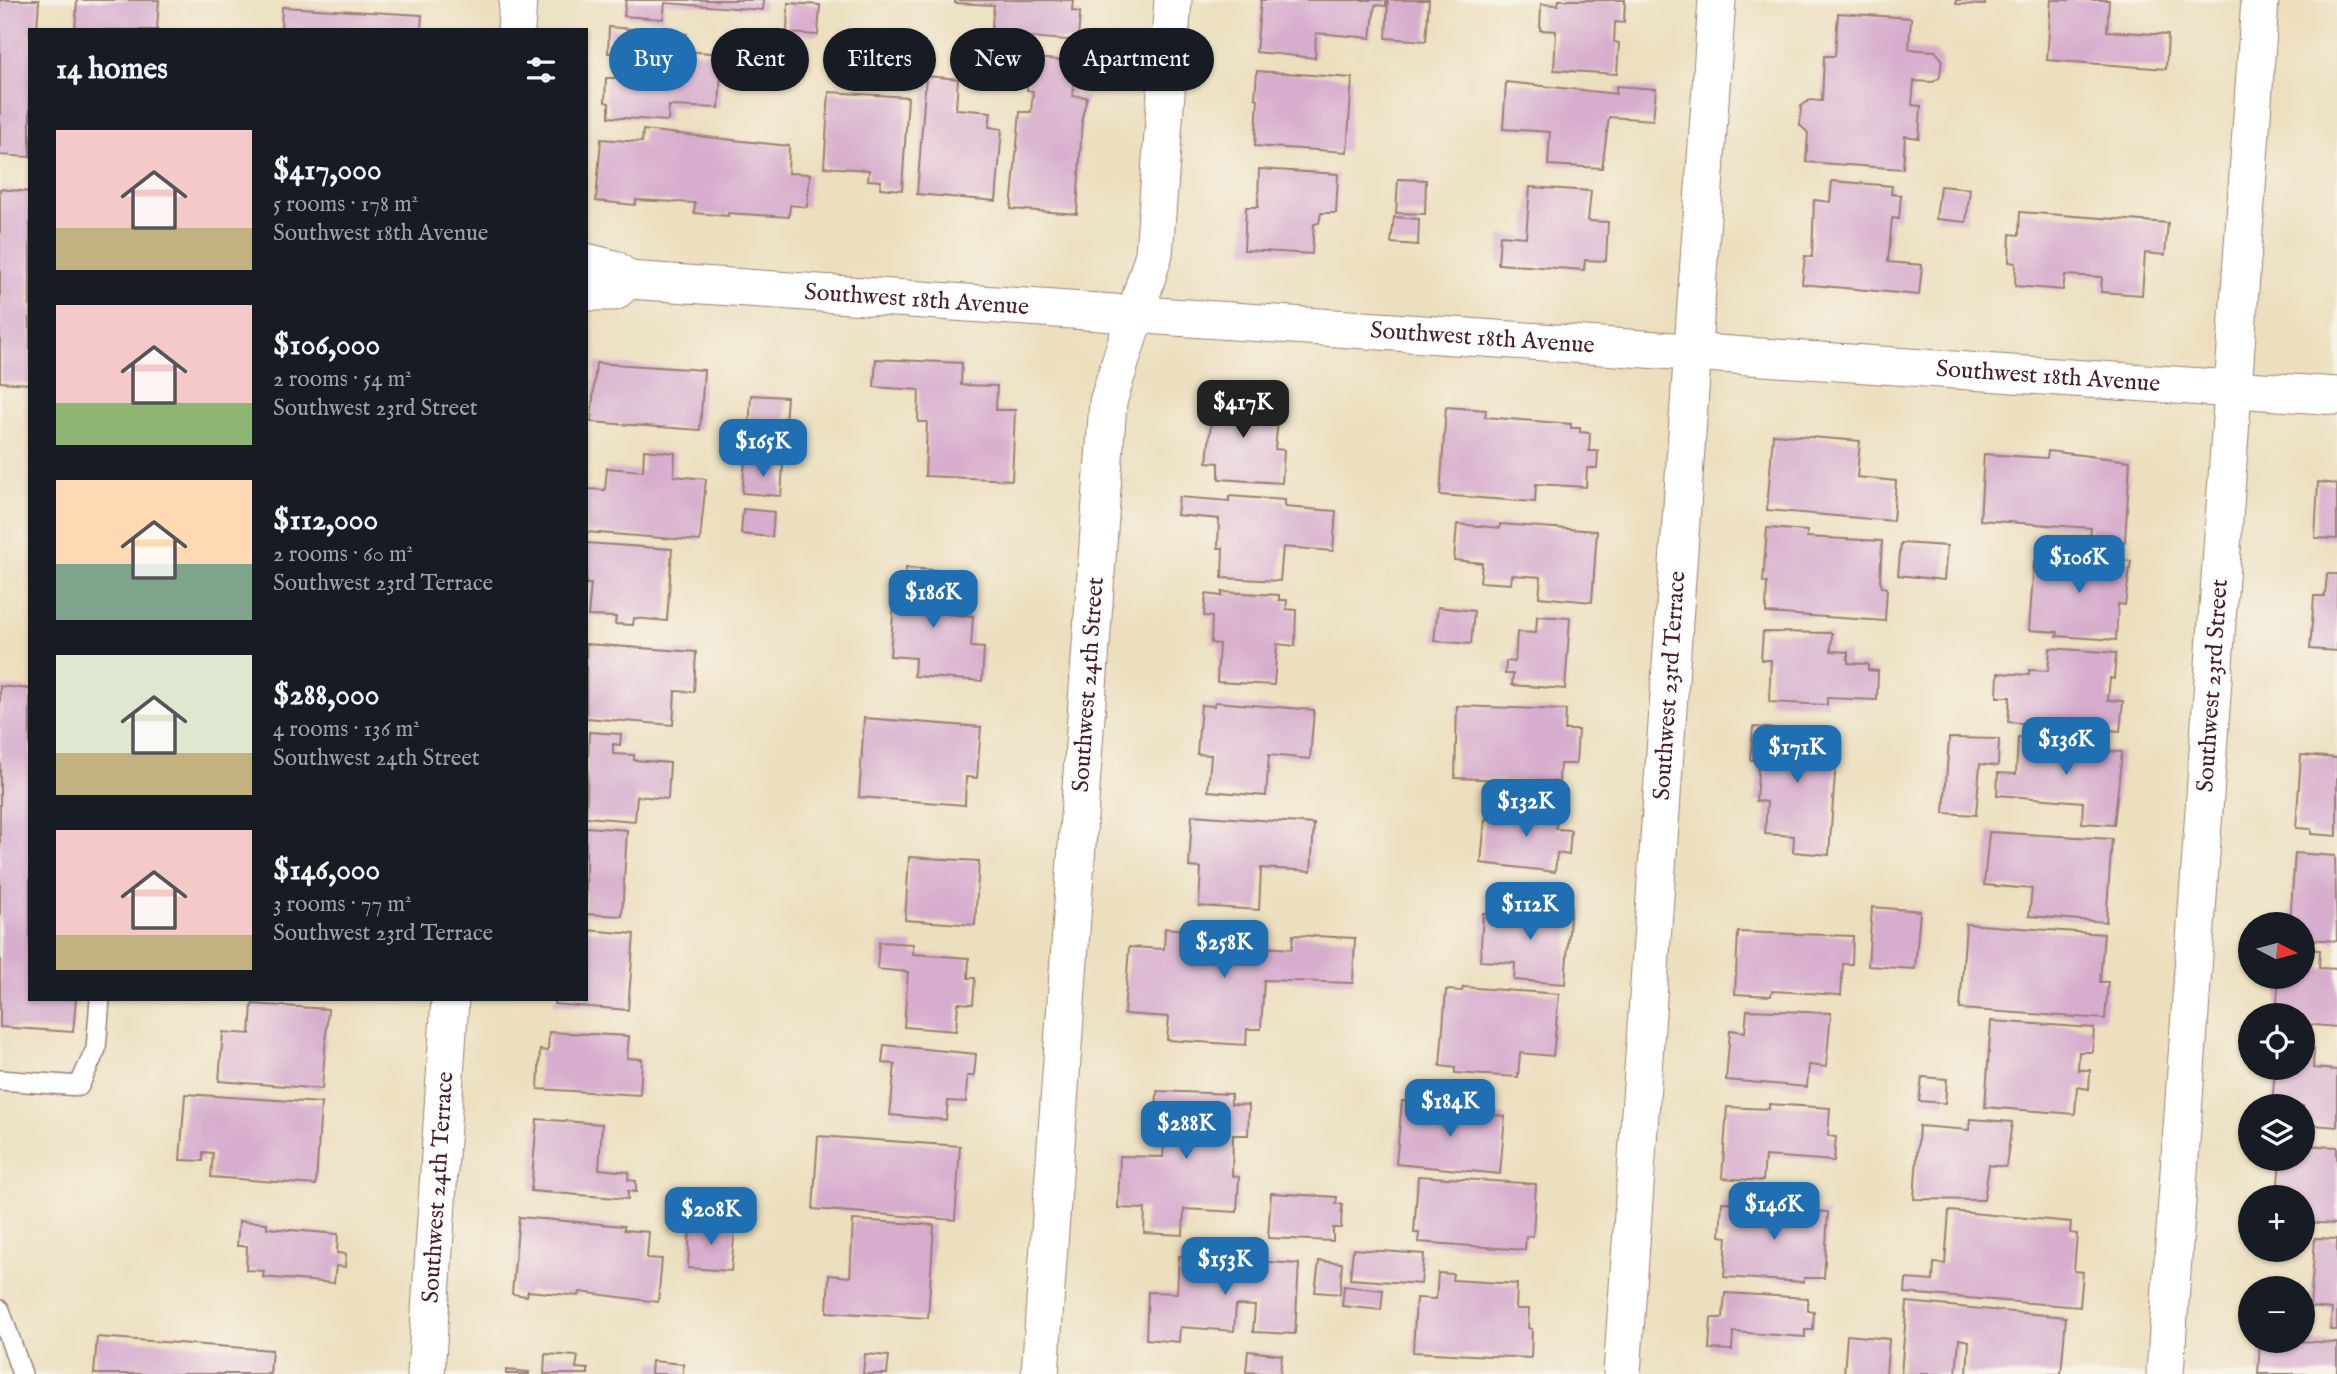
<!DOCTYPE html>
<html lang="en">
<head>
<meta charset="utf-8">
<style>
  :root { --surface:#171b24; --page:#242831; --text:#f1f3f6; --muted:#9ea1a6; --accent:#1f6fb2 }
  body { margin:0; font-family:"IM FELL English",serif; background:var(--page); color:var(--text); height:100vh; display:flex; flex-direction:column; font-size:26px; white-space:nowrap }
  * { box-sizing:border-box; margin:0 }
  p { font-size:23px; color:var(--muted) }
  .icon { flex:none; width:38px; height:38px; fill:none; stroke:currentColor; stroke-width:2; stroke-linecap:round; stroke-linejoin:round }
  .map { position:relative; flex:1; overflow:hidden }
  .drawer { position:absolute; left:28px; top:28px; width:560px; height:973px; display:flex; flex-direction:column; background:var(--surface); border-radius:0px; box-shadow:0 2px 5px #0004 }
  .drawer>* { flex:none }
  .top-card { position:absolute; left:609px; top:28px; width:665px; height:63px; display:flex; gap:14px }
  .needle { width:46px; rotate:96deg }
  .tools { position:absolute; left:2238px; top:912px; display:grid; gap:14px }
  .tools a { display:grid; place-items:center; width:77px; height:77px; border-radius:50%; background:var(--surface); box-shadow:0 2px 5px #0004; font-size:35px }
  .price { position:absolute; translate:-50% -60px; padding:0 16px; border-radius:14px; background:var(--accent); color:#fff; font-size:23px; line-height:46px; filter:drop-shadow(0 2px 4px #0008) }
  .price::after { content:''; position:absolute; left:50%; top:42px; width:21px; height:16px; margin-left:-10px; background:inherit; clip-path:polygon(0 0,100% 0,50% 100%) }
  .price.current { background:#222; color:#fff }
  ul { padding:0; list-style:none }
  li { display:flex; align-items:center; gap:21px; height:175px; padding:0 28px }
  li span { display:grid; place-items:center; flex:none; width:196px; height:140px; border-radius:0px; color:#555 }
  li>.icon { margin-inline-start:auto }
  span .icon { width:84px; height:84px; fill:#fffc; stroke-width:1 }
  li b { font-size:30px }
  h2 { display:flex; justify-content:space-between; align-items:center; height:84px; padding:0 28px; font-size:30px }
  .tag { padding:0 24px; border-radius:32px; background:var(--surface); box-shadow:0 2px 5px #0004; font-size:24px; line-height:63px }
  .tag.current { background:var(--accent); color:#fff }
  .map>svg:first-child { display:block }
  .building { fill:#d7adcd }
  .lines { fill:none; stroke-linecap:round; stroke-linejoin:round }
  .lane-casing { stroke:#9b7f74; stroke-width:22 }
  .street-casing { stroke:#9b7f74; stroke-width:39 }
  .lane { stroke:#fff; stroke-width:19 }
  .street { stroke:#fff; stroke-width:37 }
  .labels { text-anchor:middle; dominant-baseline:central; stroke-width:6; stroke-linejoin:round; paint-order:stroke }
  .street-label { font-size:24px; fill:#4a1f2b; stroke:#f7f3e8 }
</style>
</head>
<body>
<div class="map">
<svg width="2337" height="1374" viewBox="0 0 2337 1374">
  <rect width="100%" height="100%" fill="#f7f3e8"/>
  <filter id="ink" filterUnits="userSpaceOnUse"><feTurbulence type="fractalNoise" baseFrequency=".0143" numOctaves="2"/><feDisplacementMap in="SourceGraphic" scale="14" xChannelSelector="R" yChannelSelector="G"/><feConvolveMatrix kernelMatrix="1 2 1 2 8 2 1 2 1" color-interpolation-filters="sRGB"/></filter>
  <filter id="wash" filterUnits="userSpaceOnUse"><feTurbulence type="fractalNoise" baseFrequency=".00686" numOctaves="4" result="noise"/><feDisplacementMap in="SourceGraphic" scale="28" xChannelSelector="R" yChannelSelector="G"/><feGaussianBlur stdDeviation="1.57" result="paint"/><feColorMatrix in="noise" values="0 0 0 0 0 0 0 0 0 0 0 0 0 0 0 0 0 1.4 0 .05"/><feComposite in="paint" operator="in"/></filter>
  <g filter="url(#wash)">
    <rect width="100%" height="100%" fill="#ecdfbe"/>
    <g id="blocks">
      <!-- building -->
      <path class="building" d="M0,0H39L37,30H30V157L0,155Z
        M77,0H159L157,30H75Z
        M626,0H764L763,10L665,3L663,19L624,16Z
        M955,0H1073L1072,11L1080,12L1078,41L991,34L994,5L955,3Z
        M1261,0H1386V6L1375,5L1371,38L1316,33L1315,58L1256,52Z
        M1388,0H1429L1426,41L1386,38Z
        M1559,0H1625L1624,23L1615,22L1614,42L1619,43L1617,74L1554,70L1556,31L1540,30L1541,4L1558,5Z
        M1956,0H1985V5L1956,4Z
        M2051,0H2109L2107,31L2168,35L2166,69L2047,60Z
        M788,3L820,5L818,35L787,33Z
        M282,7L422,15L421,30H281Z
        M1838,13L1911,18L1909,49L1935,51L1942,59L1940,77L1933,82L1914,81L1912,105L1921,106L1919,138L1905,136L1903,169L1806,162L1808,133L1800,125L1801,106L1810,100L1822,101L1824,56H1835Z
        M609,27L687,34L686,51L722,54L719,108L669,106L668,121L609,117V103L605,102L606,78H616L617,53H608Z
        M1029,58L1076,61L1073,96L1087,97L1082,118L1077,214L1011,209L1020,112H1031L1033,91L1027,90Z
        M1257,71L1352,78L1347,152L1255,146L1258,99L1255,98Z
        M926,76L958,79L956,109L991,112L989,127L1002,129L996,201L917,194Z
        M1506,82L1616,94V86L1656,89L1653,120L1609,117L1602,168L1548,165L1550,132L1503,129Z
        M829,92L908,97L902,190L880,188L881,181L868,180L869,170L824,167Z
        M643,130L789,146L788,173L810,174L807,207L790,205L789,217L728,213V216L694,213L695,203L636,200L635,205L596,201L601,139L642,142Z
        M1259,169L1338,174L1336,213H1321L1319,223L1314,224L1312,254L1244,250L1246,207H1258Z
        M1398,179L1426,180L1425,214L1396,213Z
        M1832,181L1892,186L1891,194L1901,195L1899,219L1892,218L1888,262L1922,265L1919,295L1802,284L1805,256L1812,257L1814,200L1830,202Z
        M1940,186L1970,189L1966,222L1936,219Z
        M1530,187L1591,191L1588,221L1608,222L1606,261L1585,260L1584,270L1498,264L1500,235L1526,237Z
        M0,189L30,192V384L0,382Z
        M2020,212L2168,223L2165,255L2145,253L2142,295L2101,292L2102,277L2065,275L2063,290L2015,286L2016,263L2009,262L2010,234L2019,235Z
        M1394,217L1419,219L1418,245L1391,243Z
        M876,359L962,363L961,385L997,386L996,410H1015L1012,480L925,476L927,422H918L919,390L874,387Z
        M596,363L704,370L700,430L591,422Z
        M1207,393L1260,399L1259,419L1278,420L1275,449L1284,450L1282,483L1219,479V463L1207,462L1211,422H1204Z
        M751,395L787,397L783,451L748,449Z
        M1446,407L1486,410L1485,417L1571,424V428H1580V432L1590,433L1589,451H1598L1597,468H1587L1586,487L1536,484L1535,502L1440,495Z
        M1773,434L1860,441L1857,477L1896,481L1893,521L1767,510Z
        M644,450L675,453L674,476L706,479L700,541L586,532V489L605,490L607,468L643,471Z
        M2048,451L2130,461L2125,542L2090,539L2091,528L1980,520L1984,454L2047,458Z
        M745,462L783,465L781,496L742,493Z
        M2318,482L2337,484V539L2315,538Z
        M1229,496L1285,500V507L1336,511L1333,551L1283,547L1280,581L1222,578L1223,548H1218L1219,519L1177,515L1179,497L1229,501Z
        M743,509L774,512L772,537L741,534Z
        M1457,524L1500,528V524L1597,531L1592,602L1539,597L1541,577L1512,575L1511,584L1480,582L1482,563L1454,560Z
        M1767,528L1807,531V537L1882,541L1880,580L1882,587L1887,588L1885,621L1766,613L1767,583L1763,582Z
        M586,543L672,549L667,621L634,618L633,625L615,624L616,617L588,616L591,584H586Z
        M1901,543L1947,546L1944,580L1898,575Z
        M2064,551L2122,556L2121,560L2131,561L2125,605L2118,604L2116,640L2057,636L2058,632L2029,630L2034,561L2064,563Z
        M906,568L947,571L948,614L973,616L971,647L984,648L982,681L914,676L915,658L890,656L895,588H904Z
        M2327,574H2337V651L2310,649L2314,596H2325Z
        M1222,592L1279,595V600H1287L1286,609L1296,610L1295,646L1277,644L1274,685L1217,682L1219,644L1211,643L1212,617L1204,616L1206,594L1222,596Z
        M1438,607L1474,611L1471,644L1434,641Z
        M1537,616L1570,618L1565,689L1512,685L1513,674H1505L1506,661L1515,662L1517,632L1536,633Z
        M1763,632L1832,633L1831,651L1848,652V663L1868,664V670L1878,671L1877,700L1827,698V705L1769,702L1771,660H1761Z
        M586,644L696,652L694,692L675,691L673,725L586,718Z
        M2050,648L2116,653L2114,679L2110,678L2108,700L2123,701L2120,731L2008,722L2010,697H1997L1998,673L2029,675V670L2048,671Z
        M0,686L30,689V999H76L73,1032L0,1027Z
        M1215,702L1314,710L1310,759L1269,755L1266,796L1208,791L1211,755L1197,754L1201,705L1214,706Z
        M1457,706L1566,710L1565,730H1578L1576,764H1560L1559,782L1455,778Z
        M864,718L981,727L977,778L966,777L965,805L859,797Z
        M1753,727L1838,733L1829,855L1793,852L1794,836L1765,834L1767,802L1756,801L1759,760H1750Z
        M589,732L621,734L620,745L613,744V754L634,755V760L670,763L668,799L637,796L635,821L586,817Z
        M2018,737L2058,740L2057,747L2122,752L2114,825L2082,823L2083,802L1997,795L1998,773L2016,774Z
        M1949,738L1999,739L1998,766L1980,764L1976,815L1944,813Z
        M2301,755L2337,758V836L2311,834V829L2296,828Z
        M1524,801L1558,803L1556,829L1571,830L1569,855L1557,853L1555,872L1481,863L1485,819L1505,821V815L1523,816Z
        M1192,815L1314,824L1311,871L1261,868L1259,910L1199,906L1201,868L1189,867Z
        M586,827L627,830L622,916L586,914Z
        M1989,832L2112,839L2106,922L2029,916L2032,889L1984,885Z
        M2295,853L2335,856L2337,941L2309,939V934H2303V924H2290Z
        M909,857L979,861L975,925L905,920Z
        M1531,901L1571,904L1565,984L1514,980L1515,963L1480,961L1483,913L1530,916Z
        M1872,907L1920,911L1915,969L1868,966Z
        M1966,924L2104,934L2100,982H2108L2105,1019L1960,1009Z
        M1165,928L1248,936L1247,946L1292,949L1293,935L1355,938L1353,983L1264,980L1261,1029H1247L1246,1045L1167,1040L1169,1017L1124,1014L1129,947L1164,949Z
        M586,930L634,934L628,1010L554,1004V999H586Z
        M1738,932L1853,936L1852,964H1843L1841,995L1772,991L1771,996L1735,994Z
        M879,942L913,944V954L969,958L968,978H975L973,1004L958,1003L956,1031L904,1027L908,972L877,969Z
        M2303,949L2320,950L2319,968L2337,969V1027L2303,1024V1015H2276L2279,976H2303Z
        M1463,987L1559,994L1553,1056L1520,1053L1518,1077L1455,1073V1068L1440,1066L1446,990L1462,991Z
        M252,1004L328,1009L322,1089L219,1081L223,1032L250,1034Z
        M1747,1010L1831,1013L1826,1067L1809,1065L1807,1087L1726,1080L1730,1030L1745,1032Z
        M1991,1021L2094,1028L2092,1052H2079L2078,1070H2090L2089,1089L2077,1087L2075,1114L1985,1107Z
        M549,1032L629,1036L627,1058L642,1059L640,1095L538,1089L540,1050L548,1051Z
        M884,1045L976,1054L974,1076H967L966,1102L948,1101L946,1120L890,1115L895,1064L882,1063Z
        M2303,1048H2314L2313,1068L2337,1070V1127L2303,1124V1106H2272L2275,1068H2303Z
        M1922,1077L1947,1079L1945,1103L1919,1101Z
        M1157,1091L1231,1094V1104L1249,1105L1248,1135H1233L1232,1176L1239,1177L1237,1212L1184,1209L1183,1235L1144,1233L1145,1209L1118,1208L1120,1156L1163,1157L1164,1145H1155Z
        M185,1094L321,1103L316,1185L211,1177L213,1153L203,1152V1161L180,1160Z
        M1402,1101L1435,1103V1110L1505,1116L1500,1174L1396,1164Z
        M1769,1104L1830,1108L1828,1136L1836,1137L1834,1161L1765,1156L1763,1181L1722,1178L1727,1107L1769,1109Z
        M537,1119L602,1124L599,1169L629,1172L628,1180L636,1181V1192L628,1191V1199L531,1191Z
        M1970,1119L2012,1122L2006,1167L1989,1165L1984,1200L1914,1199L1919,1126L1969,1130Z
        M818,1136L960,1146L955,1220L813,1209Z
        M2303,1145L2337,1147V1224L2303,1222V1197H2277L2280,1158H2303Z
        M1418,1176L1536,1184L1533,1236H1526L1525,1250L1418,1242L1419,1233H1414Z
        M1271,1193L1337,1197L1336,1204H1342L1341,1228H1333V1241L1268,1238Z
        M1722,1202L1809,1208L1808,1211L1828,1212L1824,1278H1804V1282L1724,1277L1727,1237L1720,1236Z
        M1949,1211L2071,1222L2070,1233L2077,1234L2074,1271L2083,1272L2080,1307L1905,1293L1906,1279L1933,1281L1934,1263L1945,1264Z
        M519,1217L624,1226V1230L649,1232L647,1258L662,1259L658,1302L580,1292L579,1296L528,1291L527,1296L512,1294Z
        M853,1220L934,1225L928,1318L827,1312L829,1275L850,1277Z
        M239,1221L267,1223V1228L338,1234L337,1253L346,1254L345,1267L336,1266L334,1283L263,1277L264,1271L246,1270L247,1246H237Z
        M690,1224L735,1227L731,1271L688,1268Z
        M2315,1238L2337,1239V1330H2330L2332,1309L2310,1307Z
        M1353,1249L1424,1254L1421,1284L1350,1279Z
        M1179,1256L1299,1264L1295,1334L1253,1332L1255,1306L1236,1305L1234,1331L1180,1327L1179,1342L1146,1339L1148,1292L1177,1293Z
        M1319,1261L1342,1263L1340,1294L1315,1292Z
        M1438,1273L1453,1274L1452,1280L1517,1284L1516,1309H1529L1528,1328L1532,1329L1531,1358L1413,1352L1416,1298L1436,1299Z
        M1344,1286L1383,1290L1381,1310L1342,1306Z
        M1725,1293L1808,1298V1311L1814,1312L1813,1330H1805V1337L1733,1332L1732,1350L1709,1349L1711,1318H1723Z
        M1907,1302L2066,1317L2061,1374H1967L1969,1341L1959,1339L1956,1374H1901Z
        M1847,1335L1889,1339L1886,1374H1844Z
        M97,1337L272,1350L270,1374H94Z
        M2278,1340L2337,1343V1374H2258L2260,1341Z
        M1248,1351L1282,1355L1280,1374L1246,1372Z
        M545,1354L578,1356L576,1368L588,1369V1374H544Z
        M865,1354L889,1356L887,1374H863Z
        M652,1361L683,1364V1374H651Z
        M506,1370L529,1372V1374H506Z"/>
    </g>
  </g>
  <g filter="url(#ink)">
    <use href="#blocks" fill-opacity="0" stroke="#9b7f74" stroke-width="2"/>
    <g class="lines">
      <!-- lane casing -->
      <g class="lane-casing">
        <path id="lane" d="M0,1080L79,1086L96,1049L100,999
          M0,1310L22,1374"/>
      </g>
      <!-- street casing -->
      <g class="street-casing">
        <g id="street">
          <path d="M516,30L518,0"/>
          <path id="s1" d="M586,262L614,269L628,280L2337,396"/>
          <path d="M586,292H614L628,280"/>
          <path id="s2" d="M426,1374L450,999"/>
          <path id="s3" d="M1040,1374L1108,402L1154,254L1173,0"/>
          <path id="s4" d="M1622,1374L1717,0"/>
          <path id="s5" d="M2165,1374L2260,0"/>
        </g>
      </g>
      <!-- lane -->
      <use href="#lane" class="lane"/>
      <!-- street -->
      <use href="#street" class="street"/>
    </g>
  </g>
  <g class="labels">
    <!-- street labels -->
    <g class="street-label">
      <text stroke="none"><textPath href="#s1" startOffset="336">Southwest 18th Avenue</textPath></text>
      <text stroke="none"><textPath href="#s1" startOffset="903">Southwest 18th Avenue</textPath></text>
      <text stroke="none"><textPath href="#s1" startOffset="1470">Southwest 18th Avenue</textPath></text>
      <text stroke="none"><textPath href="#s3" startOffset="691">Southwest 24th Street</textPath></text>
      <text stroke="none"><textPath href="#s4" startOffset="690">Southwest 23rd Terrace</textPath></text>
      <text stroke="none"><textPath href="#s5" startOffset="690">Southwest 23rd Street</textPath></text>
      <text stroke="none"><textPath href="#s2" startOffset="187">Southwest 24th Terrace</textPath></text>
    </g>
  </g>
</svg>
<div class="tools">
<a><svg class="needle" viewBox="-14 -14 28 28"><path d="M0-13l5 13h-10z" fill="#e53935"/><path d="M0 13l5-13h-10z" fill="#9ea1a6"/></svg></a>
<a><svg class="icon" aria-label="locate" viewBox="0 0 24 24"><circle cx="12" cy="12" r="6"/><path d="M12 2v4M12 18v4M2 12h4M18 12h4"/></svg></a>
<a><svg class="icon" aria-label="layers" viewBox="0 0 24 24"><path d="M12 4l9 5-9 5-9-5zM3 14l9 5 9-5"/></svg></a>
<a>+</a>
<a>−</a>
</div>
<b class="price current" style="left:1243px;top:440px">$417K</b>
<b class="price" style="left:763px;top:479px">$165K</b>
<b class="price" style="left:2079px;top:595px">$106K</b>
<b class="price" style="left:933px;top:630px">$186K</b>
<b class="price" style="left:2066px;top:777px">$136K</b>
<b class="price" style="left:1797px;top:785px">$171K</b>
<b class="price" style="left:1526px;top:839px">$132K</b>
<b class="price" style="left:1530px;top:942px">$112K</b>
<b class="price" style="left:1224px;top:980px">$258K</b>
<b class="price" style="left:1450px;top:1139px">$184K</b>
<b class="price" style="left:1186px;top:1161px">$288K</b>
<b class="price" style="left:1774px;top:1242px">$146K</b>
<b class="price" style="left:711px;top:1247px">$208K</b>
<b class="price" style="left:1225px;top:1297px">$153K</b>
<div class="top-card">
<a class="tag current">Buy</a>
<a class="tag">Rent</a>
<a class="tag">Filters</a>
<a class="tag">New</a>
<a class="tag">Apartment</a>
</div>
<section class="drawer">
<h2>14 homes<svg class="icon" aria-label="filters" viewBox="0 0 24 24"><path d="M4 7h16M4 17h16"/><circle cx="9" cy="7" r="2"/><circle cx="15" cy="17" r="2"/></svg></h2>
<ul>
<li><span style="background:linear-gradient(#f6c9c9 70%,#c2b280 0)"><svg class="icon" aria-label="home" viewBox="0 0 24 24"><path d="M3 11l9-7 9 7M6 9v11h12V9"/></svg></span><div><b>$417,000</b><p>5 rooms · 178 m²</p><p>Southwest 18th Avenue</p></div></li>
<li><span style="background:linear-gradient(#f6c9c9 70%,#8fb573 0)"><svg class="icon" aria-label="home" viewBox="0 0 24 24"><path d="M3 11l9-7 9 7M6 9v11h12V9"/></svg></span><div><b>$106,000</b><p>2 rooms · 54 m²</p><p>Southwest 23rd Street</p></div></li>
<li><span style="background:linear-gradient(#ffd9b3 60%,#7fa58c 0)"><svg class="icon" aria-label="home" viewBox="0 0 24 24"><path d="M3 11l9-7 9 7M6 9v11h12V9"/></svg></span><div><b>$112,000</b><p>2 rooms · 60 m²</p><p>Southwest 23rd Terrace</p></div></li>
<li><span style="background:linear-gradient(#dfe7d0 70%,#c2b280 0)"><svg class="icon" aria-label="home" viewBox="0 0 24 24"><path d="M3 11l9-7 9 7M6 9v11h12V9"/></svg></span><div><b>$288,000</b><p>4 rooms · 136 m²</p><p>Southwest 24th Street</p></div></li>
<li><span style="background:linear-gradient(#f6c9c9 75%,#c2b280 0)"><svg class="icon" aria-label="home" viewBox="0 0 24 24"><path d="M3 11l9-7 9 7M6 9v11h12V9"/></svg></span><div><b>$146,000</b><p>3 rooms · 77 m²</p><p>Southwest 23rd Terrace</p></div></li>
</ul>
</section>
</div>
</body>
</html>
